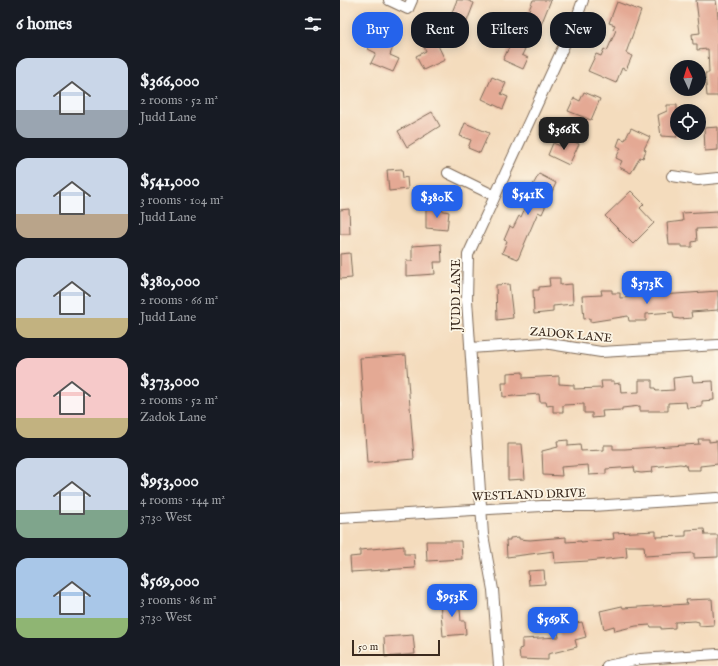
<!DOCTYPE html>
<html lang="en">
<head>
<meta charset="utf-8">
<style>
  :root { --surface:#171b24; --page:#242831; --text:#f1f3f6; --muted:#9ea1a6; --accent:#2563eb }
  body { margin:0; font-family:"IM FELL English",serif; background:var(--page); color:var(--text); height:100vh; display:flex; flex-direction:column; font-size:15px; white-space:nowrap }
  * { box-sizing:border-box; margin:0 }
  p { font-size:13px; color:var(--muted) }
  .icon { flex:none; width:22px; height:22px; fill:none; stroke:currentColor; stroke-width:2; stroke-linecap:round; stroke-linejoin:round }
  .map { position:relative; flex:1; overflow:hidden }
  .sheet { display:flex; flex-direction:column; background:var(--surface); width:340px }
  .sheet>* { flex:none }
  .banner { position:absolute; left:12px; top:12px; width:306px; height:36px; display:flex; gap:8px }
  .needle { width:26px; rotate:356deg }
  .fabs { position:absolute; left:330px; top:60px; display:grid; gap:8px }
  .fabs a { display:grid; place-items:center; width:36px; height:36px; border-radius:50%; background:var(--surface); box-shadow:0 2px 10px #0003; font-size:20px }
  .scale { position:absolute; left:12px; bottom:10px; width:88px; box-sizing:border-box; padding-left:4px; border:2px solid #3b2a1e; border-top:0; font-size:11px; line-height:14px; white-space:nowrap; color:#3b2a1e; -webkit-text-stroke:3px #fcf5e5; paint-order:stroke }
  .price { position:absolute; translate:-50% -34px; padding:0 9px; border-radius:8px; background:var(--accent); color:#fff; font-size:13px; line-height:26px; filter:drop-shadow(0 1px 2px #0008) }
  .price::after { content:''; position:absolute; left:50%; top:24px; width:12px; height:9px; margin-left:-6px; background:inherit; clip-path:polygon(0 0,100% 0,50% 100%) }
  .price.on { background:#222; color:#fff }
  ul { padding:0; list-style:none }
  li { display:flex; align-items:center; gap:12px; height:100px; padding:0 16px }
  li span { display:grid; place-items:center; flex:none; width:112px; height:80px; border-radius:12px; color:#555 }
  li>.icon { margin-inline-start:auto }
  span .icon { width:48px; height:48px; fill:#fffc; stroke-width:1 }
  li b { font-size:17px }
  h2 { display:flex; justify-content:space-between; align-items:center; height:48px; padding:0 16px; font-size:17px }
  .tag { padding:0 14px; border-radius:16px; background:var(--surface); box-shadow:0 2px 10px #0003; font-size:14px; line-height:36px }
  .tag.on { background:var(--accent); color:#fff }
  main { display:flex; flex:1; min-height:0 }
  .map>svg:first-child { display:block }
  .building { fill:#e4a994 }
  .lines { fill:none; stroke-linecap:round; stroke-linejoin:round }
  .street-casing { stroke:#7c6856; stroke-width:12 }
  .street { stroke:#fff; stroke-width:10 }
  .labels { text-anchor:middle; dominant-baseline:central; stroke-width:3.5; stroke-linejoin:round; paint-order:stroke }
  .street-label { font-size:12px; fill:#3b2a1e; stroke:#fcf5e5 }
</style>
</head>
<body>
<main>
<section class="sheet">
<h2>6 homes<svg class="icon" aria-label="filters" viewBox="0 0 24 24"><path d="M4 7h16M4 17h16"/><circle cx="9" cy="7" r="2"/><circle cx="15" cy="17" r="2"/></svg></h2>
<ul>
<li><span style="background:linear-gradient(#c9d6e8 65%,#9aa5b1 0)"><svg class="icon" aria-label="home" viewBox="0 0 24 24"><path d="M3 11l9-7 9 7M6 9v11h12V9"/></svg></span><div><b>$366,000</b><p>2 rooms · 52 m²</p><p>Judd Lane</p></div></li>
<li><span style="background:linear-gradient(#c9d6e8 70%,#b9a48a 0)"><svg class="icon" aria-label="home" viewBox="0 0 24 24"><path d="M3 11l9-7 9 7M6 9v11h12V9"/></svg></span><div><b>$541,000</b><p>3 rooms · 104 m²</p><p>Judd Lane</p></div></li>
<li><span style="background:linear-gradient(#c9d6e8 75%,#c2b280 0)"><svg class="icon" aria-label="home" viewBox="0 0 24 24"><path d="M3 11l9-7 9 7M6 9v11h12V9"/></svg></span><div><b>$380,000</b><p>2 rooms · 66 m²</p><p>Judd Lane</p></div></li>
<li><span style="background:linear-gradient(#f6c9c9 75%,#c2b280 0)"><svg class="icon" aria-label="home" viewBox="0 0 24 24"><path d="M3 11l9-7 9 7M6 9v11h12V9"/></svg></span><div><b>$373,000</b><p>2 rooms · 52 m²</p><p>Zadok Lane</p></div></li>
<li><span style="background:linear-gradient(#c9d6e8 65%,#7fa58c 0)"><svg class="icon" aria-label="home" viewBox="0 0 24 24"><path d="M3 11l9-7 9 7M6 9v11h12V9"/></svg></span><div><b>$953,000</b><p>4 rooms · 144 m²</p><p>3730 West</p></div></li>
<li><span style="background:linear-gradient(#a9c7e8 75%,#8fb573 0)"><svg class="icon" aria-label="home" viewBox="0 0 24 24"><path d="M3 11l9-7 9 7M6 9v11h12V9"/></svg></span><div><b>$569,000</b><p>3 rooms · 86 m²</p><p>3730 West</p></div></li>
</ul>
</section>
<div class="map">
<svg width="378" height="666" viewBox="0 0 378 666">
  <rect width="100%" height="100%" fill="#fcf5e5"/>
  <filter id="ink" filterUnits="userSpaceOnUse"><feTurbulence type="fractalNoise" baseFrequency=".025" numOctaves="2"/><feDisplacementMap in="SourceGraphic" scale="8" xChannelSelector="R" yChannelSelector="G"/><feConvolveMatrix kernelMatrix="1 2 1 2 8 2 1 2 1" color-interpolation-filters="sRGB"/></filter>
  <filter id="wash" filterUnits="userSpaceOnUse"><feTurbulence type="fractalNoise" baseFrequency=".012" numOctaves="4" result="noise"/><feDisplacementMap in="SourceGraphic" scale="16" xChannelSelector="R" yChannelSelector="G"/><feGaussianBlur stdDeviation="0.9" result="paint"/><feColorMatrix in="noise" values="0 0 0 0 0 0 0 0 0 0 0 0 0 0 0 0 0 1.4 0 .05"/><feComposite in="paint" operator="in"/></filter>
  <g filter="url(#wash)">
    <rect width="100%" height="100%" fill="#f4dcbd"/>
    <g id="blocks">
      <!-- building -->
      <path class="building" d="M117,0H126L134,3L121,37L101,29L107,16L110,17Z
        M193,0H211L198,32L182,27Z
        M356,0H376L378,16V96H367L365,73H369L368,49L357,50V44H353L352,34L360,33Z
        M277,2L301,11L286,53L292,56L286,70L282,68L276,83L248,71L256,54L261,56L264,49L267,51L276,30L273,29L275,25L269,23Z
        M34,37L53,47L50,55L59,59L53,72L31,63L36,53L28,49Z
        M95,39L105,60L83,70L76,56L86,51L83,45Z
        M172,41L186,47L182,55L188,58L183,69L163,60Z
        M152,77L166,83L161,94L168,97L163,109L142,99Z
        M244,92L260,99L251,120L228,111L234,98L240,101Z
        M327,105H337V137L321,136L318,115L327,111Z
        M92,112L100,126L67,147L58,131Z
        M125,123L149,133L140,153L128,148L131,140L120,136Z
        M378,127V150L365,151L364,128Z
        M291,128L310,137L304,149L306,150L303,158L300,157L291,173L279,167L282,161L276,158L281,148L277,146L280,138L285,140Z
        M224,137L239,144L229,165L208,155L213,143L221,146Z
        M62,169L63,178L67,177L68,189L49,191L47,170Z
        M199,174L216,183L202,214L198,212L178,259L162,253L167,241L164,240L170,226L173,228L179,216L181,217L191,195L188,194Z
        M291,191L304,204L300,208L314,223L293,244L265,216Z
        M86,207L109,212L107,230L86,228Z
        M9,209L10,234H0V210Z
        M378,211V228L356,229L357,241L352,242V247H342V245H329L327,223L343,221L342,213Z
        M101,244L102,262H94L95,274L66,276V261H72V246Z
        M10,253L12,278L0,279V254Z
        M209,278H220V285L232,284L233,304L213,306V312L194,314L193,290H199V287L210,286Z
        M169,284L173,318L157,320L156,285Z
        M261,290H272V293H280V298L378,291V310L351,312L352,318L340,319L334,318L333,312L306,314V321H289L288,316L250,322V318L244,319L242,296L262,295Z
        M66,355L74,459L27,463L20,358Z
        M183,372V378L219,376V384L234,385V389L262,388L261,381H274V384L280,383L281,393L299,392V380H312V388H315L316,391L334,390L333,378L352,376L353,382L373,381L374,400L362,401V407L347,408L346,402L328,403V411H300V406L282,408V410L262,411L263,417L252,418V413H244V404L223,405V412H213V405L207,406L206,402H200L199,394L163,397L162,383H167V373Z
        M358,439H369V442L377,441L378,464L360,466V470H347L346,465L340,464L312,467L313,472L301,473L295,472L294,467L266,469V474L249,475L248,465L221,467L222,476L203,475L202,451L218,447L217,441L228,440V446L240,445L241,451L264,450V445H273V449H285L359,444Z
        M168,444H182L185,479L168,480Z
        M364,529L365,535H378V557L354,558V553L305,556L304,546H286L287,557L248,561L215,563L214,551L167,557L166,540H170V538L179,537V539L190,540L226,537V542L241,541V542L274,539L273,533L316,531V537L346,536V530Z
        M86,541H121L122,559L87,561Z
        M64,546V554H74L75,568L11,572L10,557L20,556V550Z
        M204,570L205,584L189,585L188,571Z
        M119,599L121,621H125L126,634L103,636L100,601Z
        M372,599L374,625L359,626V622L355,621L335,622V628L321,629V627H311L310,625L296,626L275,631L274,626L264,629L260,611L282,606L283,608L347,604L346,600Z
        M228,618L230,624L242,622L246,637L235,640L237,647L208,654V660L180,659L179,649L182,648V639L219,637L215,620Z
        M73,635L75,654L45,657L44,637Z"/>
    </g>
  </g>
  <g filter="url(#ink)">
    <use href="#blocks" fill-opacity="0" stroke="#7c6856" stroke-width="1"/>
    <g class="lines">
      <!-- street casing -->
      <g class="street-casing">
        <path id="street" d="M49,0L68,9L72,0
          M108,173L155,196
          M332,176L358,180L378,178
          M130,348L204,343L261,352L378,345
          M0,518L202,506H252L378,498
          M159,666L153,590L143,535L127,300L128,255L237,17L243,0
          M267,666L300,659L378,654"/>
      </g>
      <!-- street -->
      <use href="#street" class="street"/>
    </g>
  </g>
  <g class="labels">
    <!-- street labels -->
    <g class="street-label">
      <text transform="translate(116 295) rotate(-90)">JUDD LANE</text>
      <text transform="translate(231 335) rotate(5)">ZADOK LANE</text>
      <text transform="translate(189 495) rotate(-2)">WESTLAND DRIVE</text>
    </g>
  </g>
</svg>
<div class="fabs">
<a><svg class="needle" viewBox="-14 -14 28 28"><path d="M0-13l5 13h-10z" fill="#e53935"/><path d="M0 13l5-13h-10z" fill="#9ea1a6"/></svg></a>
<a><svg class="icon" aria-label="locate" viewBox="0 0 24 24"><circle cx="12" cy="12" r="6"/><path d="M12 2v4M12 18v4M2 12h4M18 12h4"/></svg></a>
</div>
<div class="scale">50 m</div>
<b class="price on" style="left:224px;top:151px">$366K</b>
<b class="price" style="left:188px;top:216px">$541K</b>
<b class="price" style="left:97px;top:219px">$380K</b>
<b class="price" style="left:307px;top:305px">$373K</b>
<b class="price" style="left:112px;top:618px">$953K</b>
<b class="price" style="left:213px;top:641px">$569K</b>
<div class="banner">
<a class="tag on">Buy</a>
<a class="tag">Rent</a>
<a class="tag">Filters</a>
<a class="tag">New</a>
</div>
</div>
</main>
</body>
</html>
